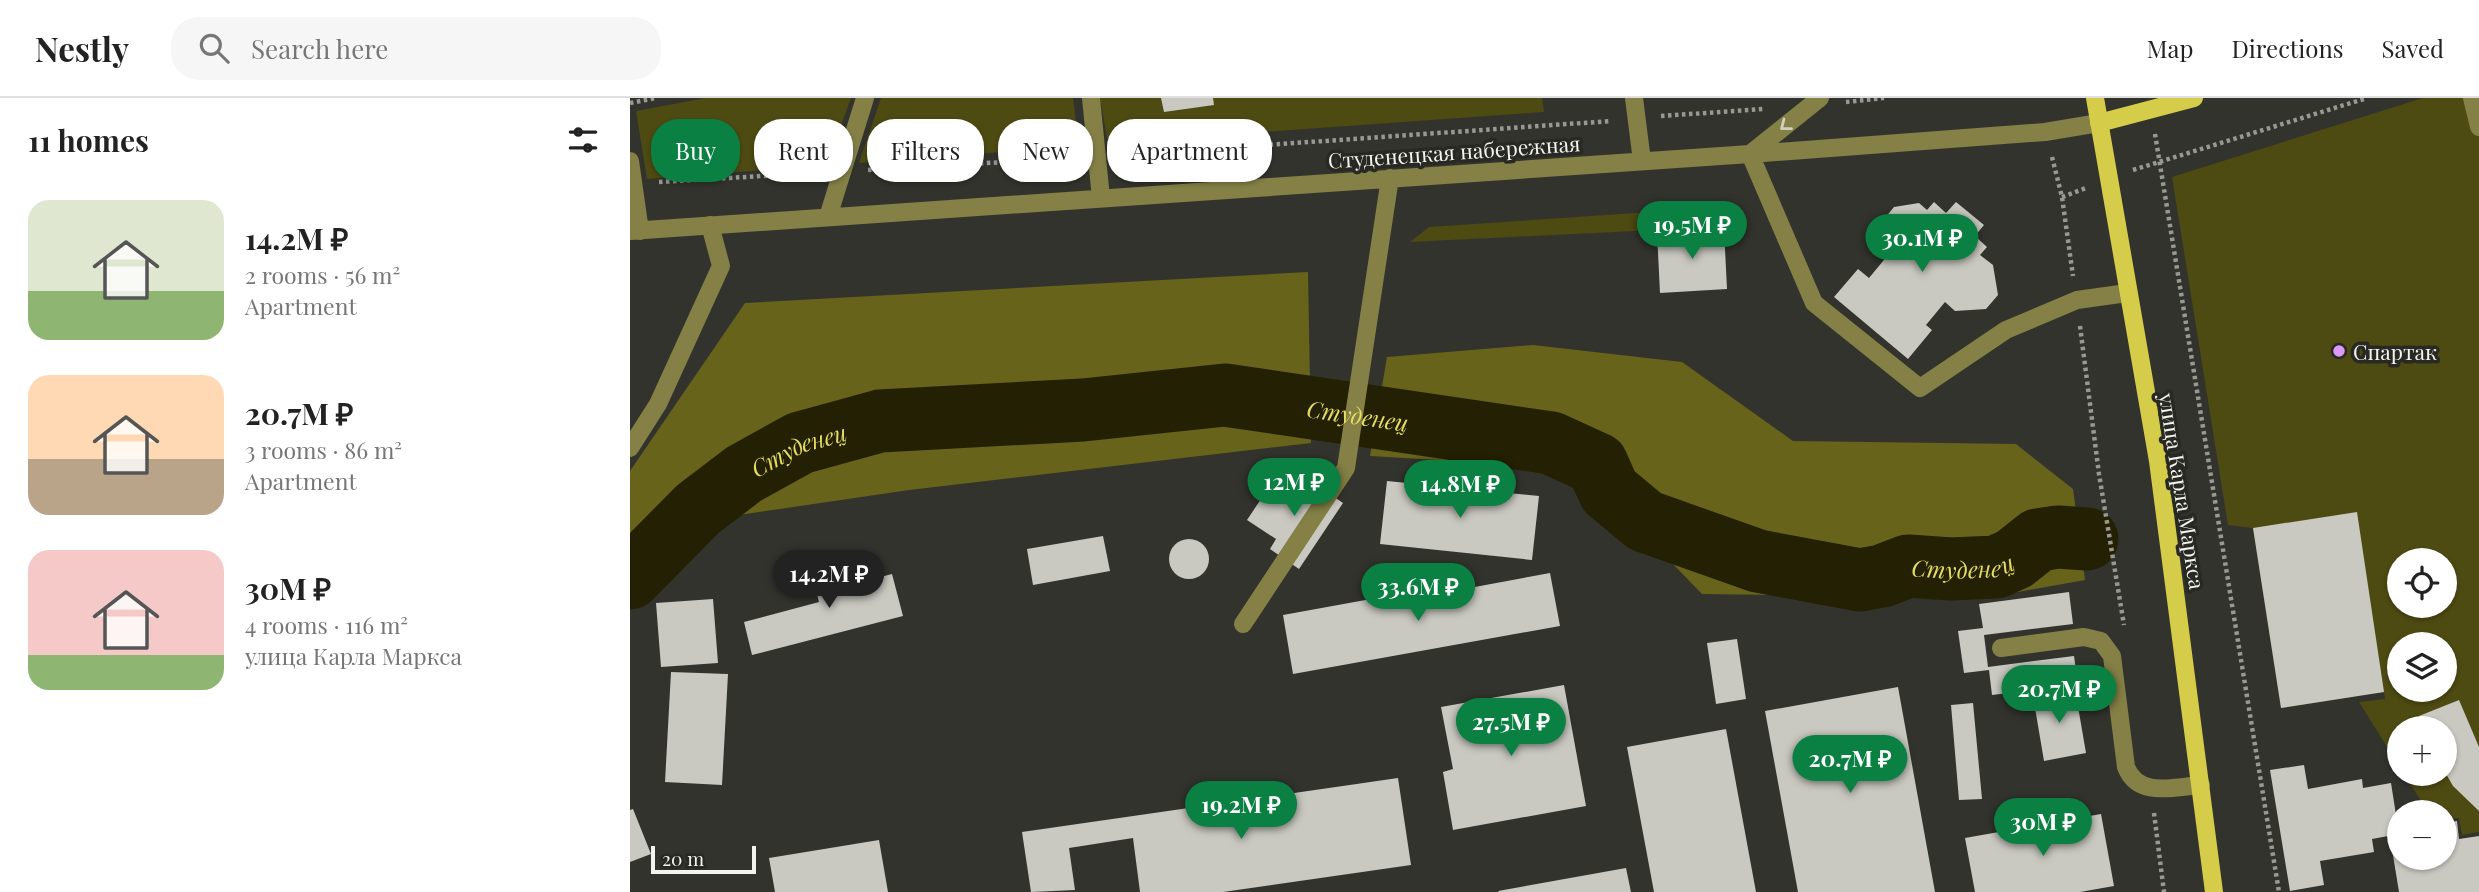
<!DOCTYPE html>
<html lang="en">
<head>
<meta charset="utf-8">
<style>
  :root { --surface:#fff; --page:#f6f6f6; --text:#222; --muted:#767676; --line:#e0e0e0; --accent:#0b8043 }
  body { margin:0; font-family:"Playfair Display",serif; background:var(--page); color:var(--text); height:100vh; display:flex; flex-direction:column; font-size:26px; white-space:nowrap }
  * { box-sizing:border-box; margin:0 }
  p { font-size:23px; color:var(--muted) }
  .icon { flex:none; width:38px; height:38px; fill:none; stroke:currentColor; stroke-width:2; stroke-linecap:round; stroke-linejoin:round }
  .map { position:relative; flex:1; overflow:hidden }
  .panel { display:flex; flex-direction:column; background:var(--surface); width:630px }
  .panel>* { flex:none }
  .top-card { position:absolute; left:21px; top:21px; width:665px; height:63px; display:flex; gap:14px }
  .controls { position:absolute; left:1757px; top:450px; display:grid; gap:14px }
  .controls a { display:grid; place-items:center; width:70px; height:70px; border-radius:50%; background:var(--surface); box-shadow:0 2px 5px #0004; font-size:35px }
  .scale { position:absolute; left:21px; bottom:18px; width:105px; box-sizing:border-box; padding-left:7px; border:4px solid #f3f3ef; border-top:0; font-size:19px; line-height:24px; white-space:nowrap; color:#f3f3ef; -webkit-text-stroke:5px #292923; paint-order:stroke }
  .price { position:absolute; translate:-50% -60px; padding:0 16px; border-radius:24px; background:var(--accent); color:#fff; font-size:23px; line-height:46px; filter:drop-shadow(0 2px 4px #0008) }
  .price::after { content:''; position:absolute; left:50%; top:42px; width:21px; height:16px; margin-left:-10px; background:inherit; clip-path:polygon(0 0,100% 0,50% 100%) }
  .price.current { background:#222; color:#fff }
  ul { padding:0; list-style:none }
  li { display:flex; align-items:center; gap:21px; height:175px; padding:0 28px }
  li span { display:grid; place-items:center; flex:none; width:196px; height:140px; border-radius:21px; color:#555 }
  li>.icon { margin-inline-start:auto }
  span .icon { width:84px; height:84px; fill:#fffc; stroke-width:1 }
  li b { font-size:30px }
  h2 { display:flex; justify-content:space-between; align-items:center; height:84px; padding:0 28px; font-size:30px }
  .chip { padding:0 24px; border-radius:28px; background:var(--surface); box-shadow:0 2px 5px #0004; font-size:24px; line-height:63px }
  .chip.current { background:var(--accent); color:#fff }
  header { display:flex; align-items:center; gap:42px; box-sizing:border-box; height:98px; padding:0 35px; background:var(--surface); border-bottom:2px solid var(--line) }
  header strong { font-size:33px }
  nav { display:flex; gap:38px; margin-inline-start:auto; font-size:24px }
  .search { width:490px; height:63px; background:var(--page); display:flex; align-items:center; gap:18px; box-sizing:border-box; padding:0 24px; border-radius:28px; color:var(--muted); font-size:26px }
  main { display:flex; flex:1; min-height:0 }
  .map>svg:first-child { display:block }
  .green { fill:#4d4a12; fill-rule:evenodd }
  .forest { fill:#68631a }
  .lines { fill:none; stroke-linecap:round; stroke-linejoin:round }
  .river { stroke:#232003; stroke-width:63 }
  .building { fill:#c9c9c1 }
  .path { stroke:#999994; stroke-width:4.5; stroke-dasharray:3.5 3.5; stroke-linecap:butt }
  .minor { stroke:#848046; stroke-width:18 }
  .major { stroke:#d5cc49; stroke-width:18 }
  .oneway { stroke:#d2d0bc }
  .poi-dot { fill:#da9af6; stroke:#292923; stroke-width:2.5 }
  .labels { text-anchor:middle; dominant-baseline:central; stroke-width:7; stroke-linejoin:round; paint-order:stroke }
  .street-label { font-size:21px; fill:#f3f3ef; stroke:#292923 }
  .poi-label { font-size:21px; fill:#f3f3ef; stroke:#292923; text-anchor:start }
  .water-label { font-size:23px; font-style:italic; fill:#e6de62; stroke:#292923 }
</style>
</head>
<body>
<header>
<strong>Nestly</strong>
<div class="search"><svg class="icon" aria-label="search" viewBox="0 0 24 24"><circle cx="10" cy="10" r="6"/><path d="M15 15l6 6"/></svg>Search here</div>
<nav><a>Map</a><a>Directions</a><a>Saved</a></nav>
</header>
<main>
<section class="panel">
<h2>11 homes<svg class="icon" aria-label="filters" viewBox="0 0 24 24"><path d="M4 7h16M4 17h16"/><circle cx="9" cy="7" r="2"/><circle cx="15" cy="17" r="2"/></svg></h2>
<ul>
<li><span style="background:linear-gradient(#dfe7d0 65%,#8fb573 0)"><svg class="icon" aria-label="home" viewBox="0 0 24 24"><path d="M3 11l9-7 9 7M6 9v11h12V9"/></svg></span><div><b>14.2M ₽</b><p>2 rooms · 56 m²</p><p>Apartment</p></div></li>
<li><span style="background:linear-gradient(#ffd9b3 60%,#b9a48a 0)"><svg class="icon" aria-label="home" viewBox="0 0 24 24"><path d="M3 11l9-7 9 7M6 9v11h12V9"/></svg></span><div><b>20.7M ₽</b><p>3 rooms · 86 m²</p><p>Apartment</p></div></li>
<li><span style="background:linear-gradient(#f6c9c9 75%,#8fb573 0)"><svg class="icon" aria-label="home" viewBox="0 0 24 24"><path d="M3 11l9-7 9 7M6 9v11h12V9"/></svg></span><div><b>30M ₽</b><p>4 rooms · 116 m²</p><p>улица Карла Маркса</p></div></li>
</ul>
</section>
<div class="map">
<svg width="1849" height="794" viewBox="0 0 1849 794">
  <rect width="100%" height="100%" fill="#33332d"/>
  <!-- green -->
  <path class="green" d="M76,0H221L197,67L17,81L6,13Z
    M251,0H443L449,48L229,65Z
    M470,0H912L914,14L490,44L477,40Z
    M1793,0H1849V734L1832,737L1829,720L1815,722V714H1798L1774,676H1815V630H1769V668L1729,604L1755,601L1754,594L1651,610L1623,430L1598,427L1542,79ZM1769,462H1815V508H1769ZM1769,546H1815V592H1769Z
    M1095,109L1101,114L1106,128L780,144L799,129Z"/>
  <!-- forest -->
  <path class="forest" d="M678,174L681,345L279,392L109,417L0,495V373L115,205Z
    M903,247L1052,264L1163,343L1386,346L1443,391L1455,482L1354,500L1072,496L950,370L740,358L757,259Z"/>
  <g class="lines">
    <!-- river -->
    <path class="river" id="s1" d="M0,480L68,411L114,376L170,345L250,323L453,312L595,297L921,345L967,366L979,393L1015,423L1128,463L1230,482L1252,478L1278,468L1321,471L1366,469L1384,461L1408,442L1428,439L1457,441"/>
  </g>
  <!-- building -->
  <path class="building" d="M531,0H583L584,7L534,14Z
    M1304,104L1316,115L1326,104L1354,127L1345,138L1357,149L1350,157L1363,167L1368,197L1356,211L1325,213L1315,204L1296,227L1302,232L1278,261L1204,199L1228,171L1239,180L1258,157L1251,151V125L1264,109L1289,105L1297,112Z
    M1094,131L1097,191L1030,195L1027,134Z
    M647,377L674,396L682,384L713,405L669,471L640,451L646,441L617,422Z
    M757,383L909,398L902,462L750,446Z
    M1727,414L1754,594L1651,610L1623,430Z
    M473,438L480,473L403,487L397,451Z
    M539 461a20 20 0 1 1 40 0a20 20 0 1 1-40 0Z
    M230,462L235,483L262,476L273,518L122,557L114,524L189,504L183,481L206,475L204,469Z
    M920,475L930,528L663,576L653,517L752,499L753,506Z
    M1439,494L1443,526L1354,537L1358,569L1444,558L1448,586L1362,597L1359,572L1334,575L1328,533L1353,530L1349,506Z
    M83,501L88,565L31,569L26,505Z
    M1107,541L1116,601L1086,606L1077,545Z
    M41,574L98,576L92,687L35,684Z
    M934,587L956,708L823,732L813,674L823,671L811,609Z
    M1268,589L1305,794H1168L1135,613Z
    M1445,591L1456,655L1414,663L1403,598Z
    M1829,602L1849,649V713L1823,688L1815,674V630H1794L1789,618Z
    M1343,605L1352,701L1329,702L1321,607Z
    M1096,631L1126,794H1024L997,649Z
    M1674,667L1678,691L1732,681L1733,690L1761,685L1769,736L1742,741L1744,754L1690,763L1694,787L1660,793L1640,672Z
    M768,680L781,767L593,794H510L503,740L439,750L445,792L401,794L392,734Z
    M3,711L21,756L0,764V712Z
    M1471,716L1484,788L1450,794H1345L1335,740Z
    M1827,723L1829,741L1849,738V794H1769L1762,751L1769,750V760H1815V725Z
    M249,742L258,794H145L139,760Z
    M996,770L1001,794H869L868,793Z"/>
  <g class="lines">
    <!-- path -->
    <path class="path" d="M1216,4L1254,0
      M0,5L26,0
      M1031,18L1134,11
      M1525,36L1649,794
      M493,57L981,23
      M1422,59L1432,99L1443,178
      M238,72L443,60
      M1503,72L1737,0
      M29,84L184,75
      M1432,99L1456,90
      M1450,228L1469,376L1494,527
      M1524,715L1534,794"/>
    <!-- minor -->
    <path class="minor" d="M461,0L471,100
      M1004,0L1012,63
      M1842,0L1849,29
      M1120,56L1184,205L1290,290L1376,232L1447,202L1497,195
      M1120,56L1190,0
      M0,63L10,133
      M198,119L235,0
      M0,133L1120,56L1415,34L1469,25
      M0,350L28,306L91,168L80,127
      M613,526L716,370L760,80
      M1371,550L1454,539L1471,543L1482,558L1496,669C1508,700 1543,689 1571,687"/>
    <!-- major -->
    <path class="major" d="M1465,0L1528,363L1584,794
      M1469,25L1564,0"/>
  </g>
  <!-- one-way arrows -->
  <defs><path id="oneway-chevron" d="M-2-3.5L2.5 0L-2 3.5" fill="none" stroke-width="1.6" stroke-linecap="round" stroke-linejoin="round" transform="scale(1.75)"/></defs>
  <use class="oneway" href="#oneway-chevron" transform="translate(1155 28) rotate(142)"/>
  <!-- markers -->
  <circle class="poi-dot" cx="1709" cy="253" r="7"/>
  <g class="labels">
    <!-- street labels -->
    <g class="street-label">
      <text transform="translate(824 53) rotate(-4)">Студенецкая набережная</text>
      <text transform="translate(1553 393) rotate(81)">улица Карла Маркса</text>
    </g>
    <!-- poi labels -->
    <g class="poi-label">
      <text x="1723" y="253">Спартак</text>
    </g>
    <!-- water labels -->
    <g class="water-label">
      <text stroke="none"><textPath href="#s1" startOffset="782">Студенец</textPath></text>
      <text stroke="none"><textPath href="#s1" startOffset="215">Студенец</textPath></text>
      <text stroke="none"><textPath href="#s1" startOffset="1433">Студенец</textPath></text>
    </g>
  </g>
</svg>
<div class="controls">
<a><svg class="icon" aria-label="locate" viewBox="0 0 24 24"><circle cx="12" cy="12" r="6"/><path d="M12 2v4M12 18v4M2 12h4M18 12h4"/></svg></a>
<a><svg class="icon" aria-label="layers" viewBox="0 0 24 24"><path d="M12 4l9 5-9 5-9-5zM3 14l9 5 9-5"/></svg></a>
<a>+</a>
<a>−</a>
</div>
<div class="scale">20 m</div>
<b class="price" style="left:1062px;top:163px">19.5M ₽</b>
<b class="price" style="left:1292px;top:176px">30.1M ₽</b>
<b class="price" style="left:664px;top:420px">12M ₽</b>
<b class="price" style="left:830px;top:422px">14.8M ₽</b>
<b class="price current" style="left:199px;top:512px">14.2M ₽</b>
<b class="price" style="left:788px;top:525px">33.6M ₽</b>
<b class="price" style="left:1429px;top:627px">20.7M ₽</b>
<b class="price" style="left:881px;top:660px">27.5M ₽</b>
<b class="price" style="left:1220px;top:697px">20.7M ₽</b>
<b class="price" style="left:611px;top:743px">19.2M ₽</b>
<b class="price" style="left:1413px;top:760px">30M ₽</b>
<div class="top-card">
<a class="chip current">Buy</a>
<a class="chip">Rent</a>
<a class="chip">Filters</a>
<a class="chip">New</a>
<a class="chip">Apartment</a>
</div>
</div>
</main>
</body>
</html>
